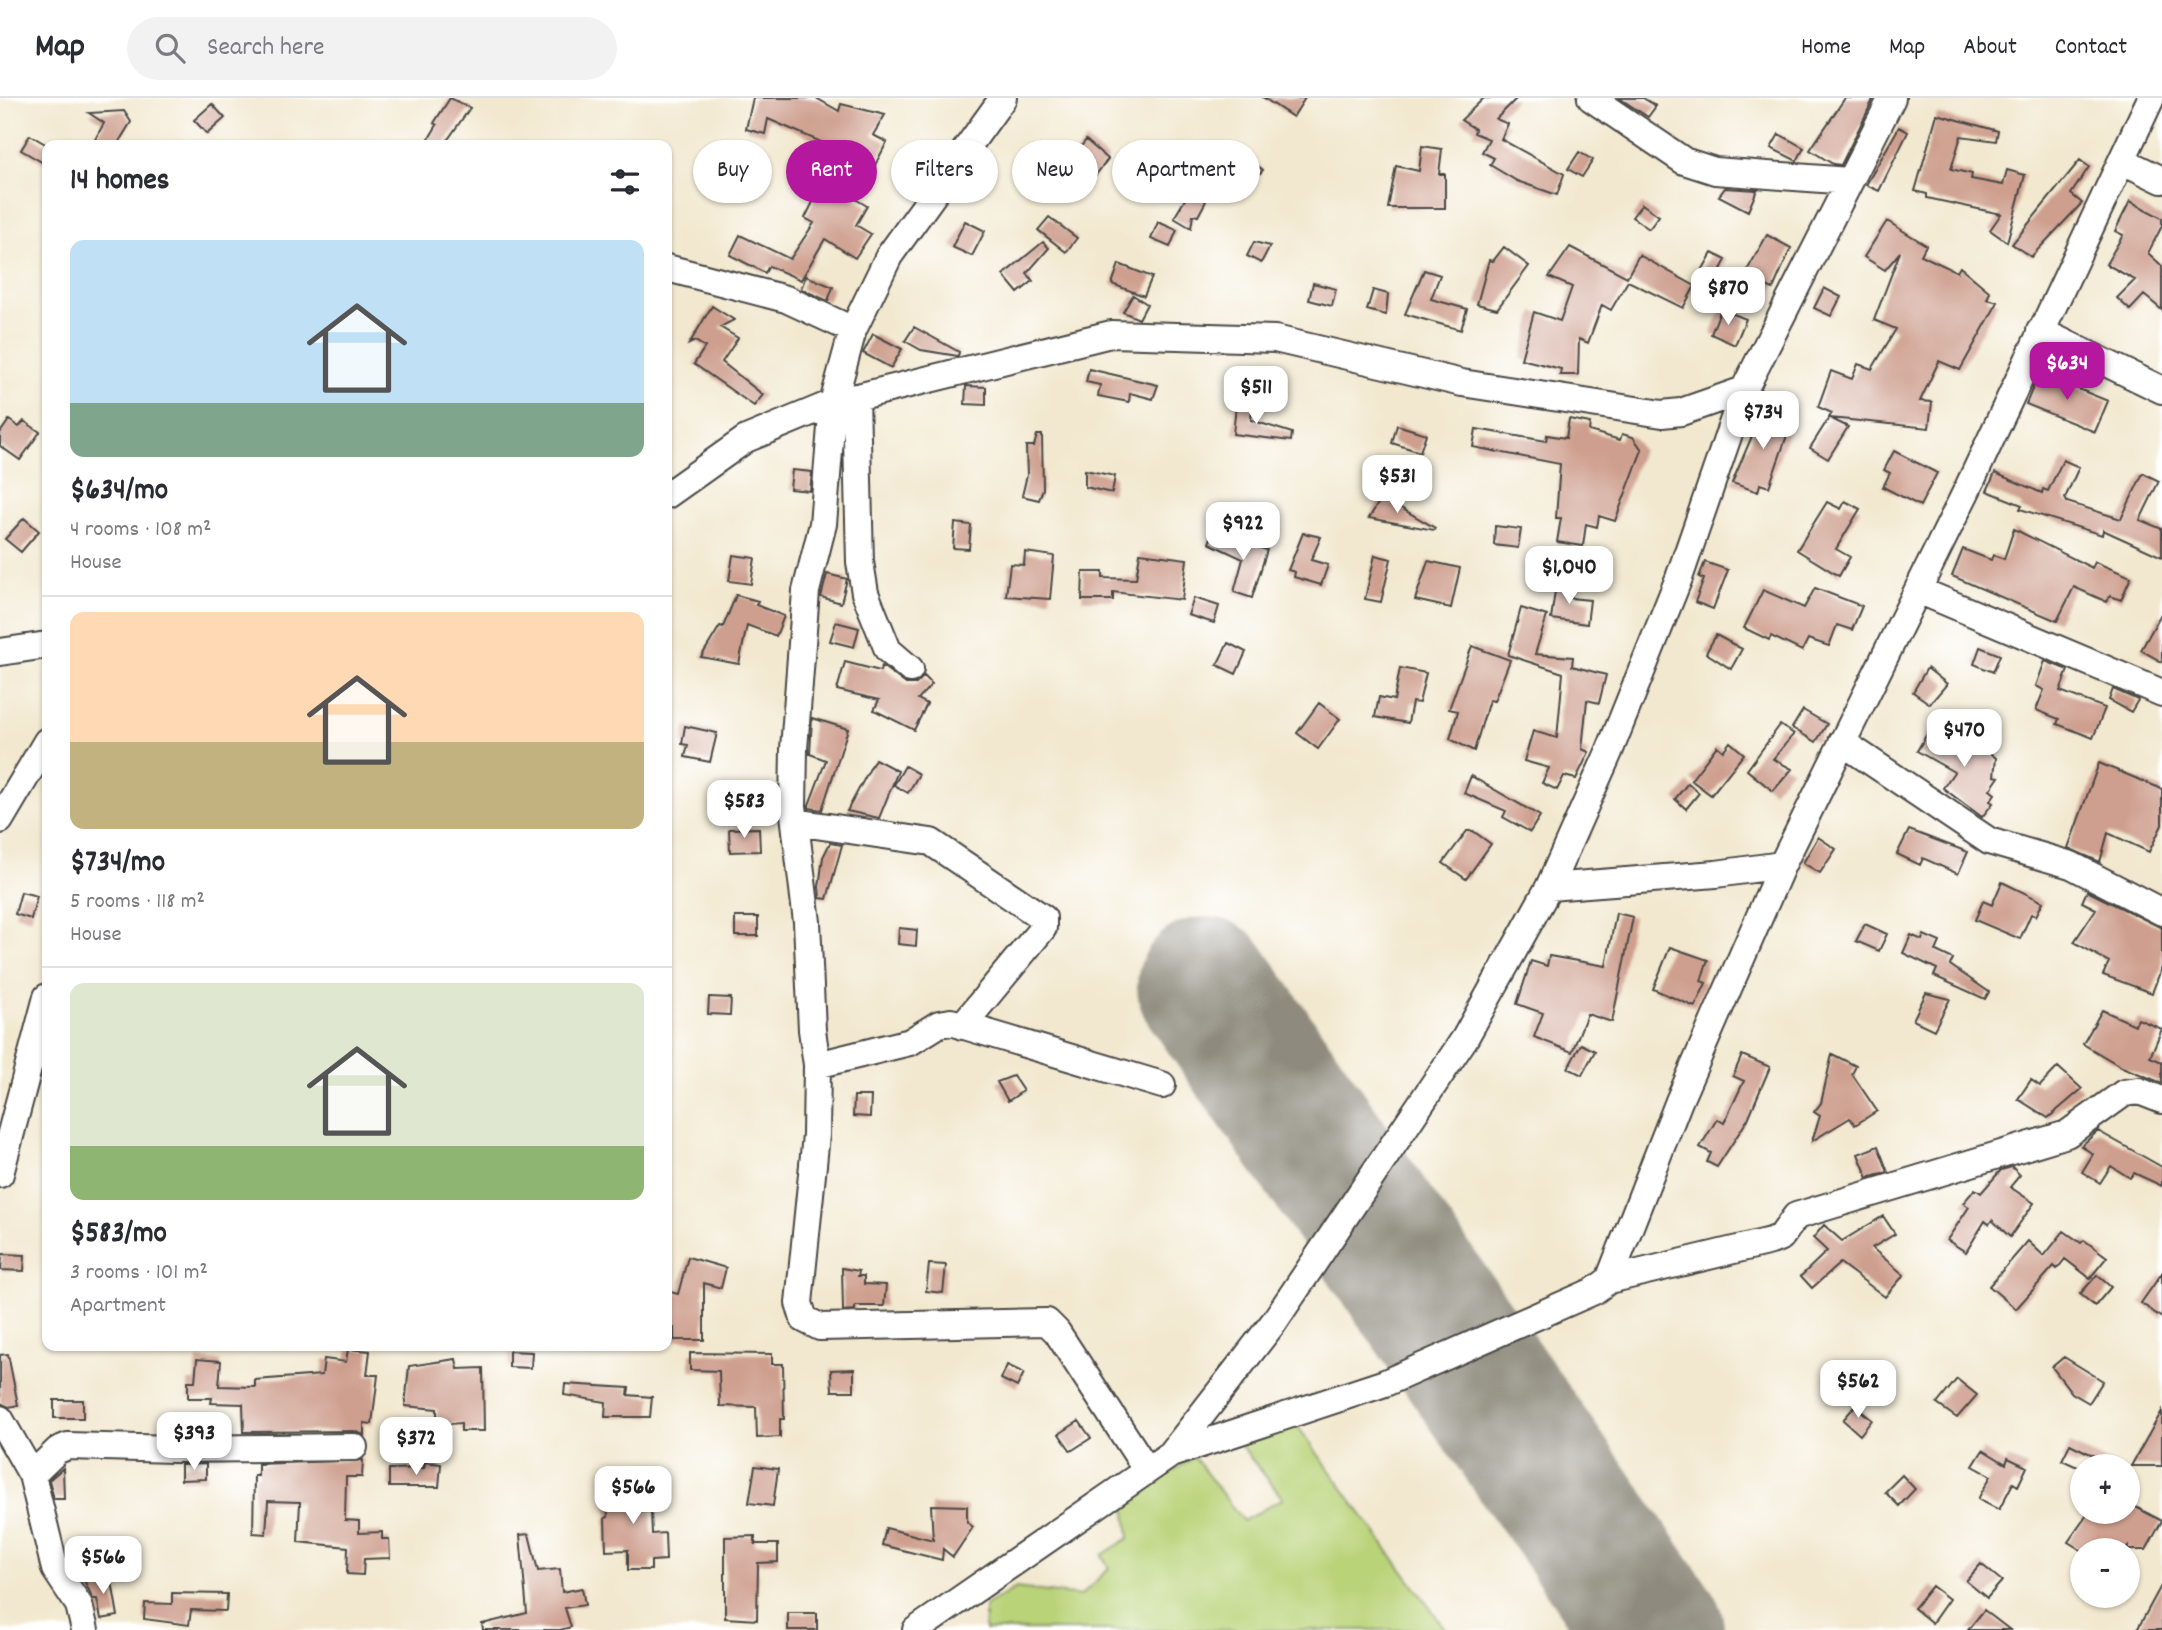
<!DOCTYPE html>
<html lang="en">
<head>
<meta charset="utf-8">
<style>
  :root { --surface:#fff; --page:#f2f2f3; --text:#2b2b33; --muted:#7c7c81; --line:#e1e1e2; --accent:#b5179e }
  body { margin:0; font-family:Dekko,sans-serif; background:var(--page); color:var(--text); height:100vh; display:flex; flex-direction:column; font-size:26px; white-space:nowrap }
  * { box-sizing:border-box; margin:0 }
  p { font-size:23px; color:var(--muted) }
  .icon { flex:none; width:38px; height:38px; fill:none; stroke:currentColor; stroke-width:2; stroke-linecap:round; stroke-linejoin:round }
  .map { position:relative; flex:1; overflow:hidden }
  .details { position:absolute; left:42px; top:42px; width:630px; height:1211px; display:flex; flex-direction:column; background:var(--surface); border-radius:14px; box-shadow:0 2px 5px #0004 }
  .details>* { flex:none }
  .top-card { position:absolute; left:693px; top:42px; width:665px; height:63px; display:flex; gap:14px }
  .controls { position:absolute; left:2070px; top:1356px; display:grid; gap:14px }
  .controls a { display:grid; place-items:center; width:70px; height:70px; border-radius:50%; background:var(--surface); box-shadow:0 2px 5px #0004; font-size:35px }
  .price { position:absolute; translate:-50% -60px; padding:0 16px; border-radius:14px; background:#fff; color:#222; font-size:23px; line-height:46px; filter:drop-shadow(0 2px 4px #0008) }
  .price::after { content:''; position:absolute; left:50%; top:42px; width:21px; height:16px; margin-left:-10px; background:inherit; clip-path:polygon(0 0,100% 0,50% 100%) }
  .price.active { background:var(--accent); color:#fff }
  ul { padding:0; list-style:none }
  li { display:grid; align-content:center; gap:14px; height:371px; padding:0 28px }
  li+li { border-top:2px solid var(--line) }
  li span { display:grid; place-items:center; height:217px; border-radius:14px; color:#555 }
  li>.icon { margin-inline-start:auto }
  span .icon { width:126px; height:126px; fill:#fffc; stroke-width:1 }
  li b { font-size:30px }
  h2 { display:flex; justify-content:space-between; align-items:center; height:84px; padding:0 28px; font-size:30px }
  .chip { padding:0 24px; border-radius:32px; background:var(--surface); box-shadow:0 2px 5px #0004; font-size:24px; line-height:63px }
  .chip.active { background:var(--accent); color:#fff }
  header { display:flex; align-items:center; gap:42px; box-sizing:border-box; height:98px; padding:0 35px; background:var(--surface); border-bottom:2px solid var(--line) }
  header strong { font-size:33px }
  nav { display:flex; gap:38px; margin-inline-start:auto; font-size:24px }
  .search { width:490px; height:63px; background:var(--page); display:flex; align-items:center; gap:18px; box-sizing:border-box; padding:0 24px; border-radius:38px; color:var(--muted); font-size:26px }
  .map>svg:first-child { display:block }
  .green { fill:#b9d378; stroke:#727f52; stroke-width:2 }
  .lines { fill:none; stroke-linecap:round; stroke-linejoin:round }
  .runway { stroke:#8e8a7d; stroke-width:138 }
  .building { fill:#ce9f8e }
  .minor-casing { stroke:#494744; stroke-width:30 }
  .minor { stroke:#fff; stroke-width:26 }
</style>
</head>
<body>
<header>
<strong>Map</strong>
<div class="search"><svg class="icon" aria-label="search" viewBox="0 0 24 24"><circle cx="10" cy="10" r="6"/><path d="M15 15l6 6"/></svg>Search here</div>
<nav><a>Home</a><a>Map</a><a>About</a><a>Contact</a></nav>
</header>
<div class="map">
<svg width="2162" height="1532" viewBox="0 0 2162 1532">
  <rect width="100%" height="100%" fill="#fff"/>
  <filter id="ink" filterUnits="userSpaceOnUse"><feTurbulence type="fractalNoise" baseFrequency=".0143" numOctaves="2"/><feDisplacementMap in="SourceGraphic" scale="14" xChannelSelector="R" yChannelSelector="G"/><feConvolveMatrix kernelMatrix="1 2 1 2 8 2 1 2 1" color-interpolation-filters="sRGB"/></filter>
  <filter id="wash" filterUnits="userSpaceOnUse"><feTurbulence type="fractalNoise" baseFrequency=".00686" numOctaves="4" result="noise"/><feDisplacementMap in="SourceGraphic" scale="28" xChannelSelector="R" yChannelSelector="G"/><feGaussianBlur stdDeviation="1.57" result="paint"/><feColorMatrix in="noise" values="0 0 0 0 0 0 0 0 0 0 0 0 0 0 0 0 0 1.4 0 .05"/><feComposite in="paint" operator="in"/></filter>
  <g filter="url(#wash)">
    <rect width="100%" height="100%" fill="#f2e8cf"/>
    <!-- green -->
    <path class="green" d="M1285,1311L1446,1532H985V1508L1016,1490L1081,1498L1109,1470L1102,1457L1129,1440L1125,1405L1194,1359L1243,1423L1283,1400L1233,1338Z"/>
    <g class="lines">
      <!-- runway -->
      <path class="runway" d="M1206,888L1655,1532"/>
    </g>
    <g id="blocks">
      <!-- building -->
      <path class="building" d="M450,0L470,10L444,47H425L437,27L434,25Z
        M753,0H816L839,13L841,6L885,17L873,37L887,44L872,73L840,58L839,61L824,55L828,47L768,21L765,36L746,31Z
        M1264,0H1305L1293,19Z
        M1484,0H1517L1496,21L1508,26L1501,41L1564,76L1557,97L1517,83L1490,67L1494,60L1482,54L1489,41L1474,35L1475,31L1461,22Z
        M1619,0H1643L1656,8L1648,19Z
        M1845,0H1874L1841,67L1833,66L1810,52Z
        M212,6L225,20L207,36L194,22Z
        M124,13L131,24L117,47H92L104,25L89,15Z
        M1937,16L1998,33L1996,43L1961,38L1951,71L1972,76L1971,81L2003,87L2007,72L2025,77L2007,144L1990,132L2001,116L1927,100V96L1915,93Z
        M1899,29L1908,34L1879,93L1866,87Z
        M1779,36L1804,50L1797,63L1771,50Z
        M30,37L47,47V67L21,52Z
        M1086,42L1108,61L1095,78L1078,64L1081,61L1075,56Z
        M1422,48L1442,51L1439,76H1445V110H1388L1396,68L1419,73Z
        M1579,54L1593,62L1582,79L1568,71Z
        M1245,58L1263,72L1244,94L1227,80Z
        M2080,62L2089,69L2071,96L2082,105L2031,159L2012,146Z
        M1199,78L1196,97L1206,103L1198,118L1193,117L1191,130L1174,120Z
        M824,82L867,108L856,127L871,136L855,160L825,141L801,182L769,168L765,175L730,157L740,137L790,161L814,125L805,120Z
        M1725,90L1757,92L1748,113L1719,98Z
        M2130,103L2162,120V128L2148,155L2162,168V212L2144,197L2130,212L2117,200L2135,182L2106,166L2123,137L2115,133Z
        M1642,106L1659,118L1649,131L1632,119Z
        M1049,119L1077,140L1066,154L1038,132Z
        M965,123L985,133L972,158L952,149Z
        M1887,123L1926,147L1921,157L1957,174L1960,169L1990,194L1987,201L1998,204L1960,272L1939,263L1920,303L1932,304L1929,330L1830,320L1848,329L1828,361L1810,350L1832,315L1818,309L1831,273L1852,281L1858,266L1872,271L1896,231L1874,222L1900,154L1885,172L1864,159Z
        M1158,124L1177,132L1170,149L1151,141Z
        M1767,137L1791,150L1773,191L1744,178Z
        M1043,144L1049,150L1027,175L1033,183L1018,195L1003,177Z
        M1254,144L1270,148L1261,165L1247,158Z
        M1504,149L1529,168L1497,211L1477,206L1489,162L1493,163Z
        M1570,149L1627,179L1639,157L1695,188L1683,210L1628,183L1611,212L1602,207L1588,245L1579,241L1578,277H1560L1561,271L1521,261L1534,214L1560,223L1572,189L1549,179Z
        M1712,155L1726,162L1713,186L1699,178Z
        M1119,166L1152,179L1144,198L1112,186Z
        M1424,172L1440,177L1431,201L1467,211L1461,232L1405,216Z
        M806,178L833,189L828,203L801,191Z
        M1313,185L1336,191L1332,208L1309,202Z
        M1824,190L1841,199L1831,218L1814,210Z
        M1373,192L1388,196L1386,217L1367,212Z
        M1133,197L1147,206L1139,221L1123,214Z
        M712,208L734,222L720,229L738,240L722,264L763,297L754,308L694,266L705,249L695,243L689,246Z
        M1721,211L1746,221L1735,247L1711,236Z
        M914,229L959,254L958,258L921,252L905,243Z
        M873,236L902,251L891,270L863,255Z
        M1089,271L1158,287L1153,301L1130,295L1129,304L1098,298L1100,287L1086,284Z
        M2039,275L2108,303L2095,334L2026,306Z
        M966,288L986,289V307L965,306Z
        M1236,307L1252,309L1251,322L1292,335L1291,343L1233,336Z
        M1764,310L1793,320L1769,389L1760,386L1758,394L1732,385Z
        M1569,321L1590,325L1589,333L1620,342L1622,336L1633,339L1642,352L1615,423L1599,418L1597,429L1586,426L1583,448L1557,444L1561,420H1556L1560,366L1473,349L1476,331L1546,343L1547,337L1566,340Z
        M9,322L19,329L24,323L40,334L20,362L0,348V335Z
        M1397,327L1426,336L1420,354L1392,345Z
        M1037,337H1042L1043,391L1039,402L1022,398L1027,377L1026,348H1034Z
        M1894,353L1937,375L1920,408L1883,389L1890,375L1884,372Z
        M2063,362L2079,369L2065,400L2067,404L2121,421L2143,375L2159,383L2140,422L2162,431V459L2103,432L2102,437L2020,411L2022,407L1987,393L1995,375L2042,395L2043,391L2048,393Z
        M792,372L812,374L810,393L790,391Z
        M1085,372L1115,378L1112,395L1085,389Z
        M1382,399L1435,430L1434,432L1369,420Z
        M1845,403L1860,411L1836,451L1850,459L1839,478L1797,452L1827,404L1841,411Z
        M24,420L39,433L21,454L5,441Z
        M955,425L971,427L969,451L953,450Z
        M1495,428L1521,431L1518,450L1494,447Z
        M2014,431L2092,470L2095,464L2131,479L2121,502L2110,498L2107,504L2074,489L2057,523L1952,478L1963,451L1991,462L1993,457L2004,461Z
        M1213,435L1267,452L1252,500L1234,494L1243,461L1209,445Z
        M1303,435L1321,439L1311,462L1328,467L1321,487L1294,479L1295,474L1288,472Z
        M1025,454L1054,458L1050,501L1006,498L1010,466L1024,467Z
        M1140,455L1187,461L1182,502L1113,494V502H1082L1083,474H1103V480L1136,481Z
        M733,457L755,460L751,486L729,483Z
        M1375,457L1391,461L1381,504L1365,501Z
        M1428,463L1460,470L1451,510L1415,502Z
        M1705,464L1728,472L1713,511L1695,504L1704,481L1699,479Z
        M827,476L847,481L841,505L821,499Z
        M1556,486L1571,488L1570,500L1590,502L1587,526L1551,521Z
        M1815,490L1862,508L1852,532L1837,527L1829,548L1808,541L1802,553L1771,538L1769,542L1744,530L1763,492L1804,510Z
        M736,497L758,503L756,507L784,518L776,538L747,527L739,566L701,559L720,528L723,529Z
        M1194,500L1219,508L1214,525L1188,517Z
        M1521,510L1547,518L1535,556L1573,559L1572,568L1606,577L1599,605L1587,602L1582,651L1589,654L1576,681L1564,678L1557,692L1542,685L1549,670L1524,663L1533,633L1557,640L1563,575L1508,557Z
        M2162,514V564L2141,552Z
        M836,524L859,530L854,549L830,543Z
        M1716,537L1742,551L1731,571L1706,555Z
        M1228,545L1246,554L1236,576L1217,567Z
        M1472,548L1510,562L1494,603L1489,602L1474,653L1450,641L1458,613L1449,611Z
        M1980,549L2000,557L1993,574L1974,566Z
        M2045,563L2068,572L2060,593L2105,610L2093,640L2057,626L2059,621L2036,612L2044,592L2036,588Z
        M845,564L880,573L882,568L906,586H916L924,578L932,586L918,601L927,606L914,632L874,612L879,602L837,592Z
        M1400,570L1426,575L1419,605L1412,604L1408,625L1375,619L1379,599L1394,602Z
        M1927,570L1947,586L1930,606L1913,594Z
        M2113,591L2138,602L2131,614L2109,602Z
        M1319,605L1340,621L1318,651L1297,635Z
        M1803,612L1827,626L1816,644L1792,630Z
        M812,620L848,631L822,712L809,710V707L826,662L810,656Z
        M1780,627L1794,636L1773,661L1792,671L1773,693L1747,672Z
        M685,628L717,635L710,664L685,659L688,647L682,646Z
        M1931,629L1965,649L1971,641L1996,660L1994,678L1999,679L1990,692L1995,696L1990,703L1993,705L1982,719L1943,690L1954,674L1917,653Z
        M1730,644L1744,656L1711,697L1691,682L1717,648L1723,653Z
        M875,661L898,673L879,720L847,713Z
        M2099,665L2162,691V727L2149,754L2108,735L2100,764L2068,750Z
        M905,668L919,676L908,695L894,687Z
        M1471,678L1540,718L1530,734L1503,719L1506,713L1464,695Z
        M1688,685L1699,695L1686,711L1675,701Z
        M759,730L760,753L730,754L729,731Z
        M1909,732L1968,754L1958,776L1923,760L1920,767L1897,756Z
        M1467,733H1473L1491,746L1466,781L1443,765Z
        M1818,739L1836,751L1820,775L1803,765Z
        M830,745L842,747L827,801L820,800L819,789L823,759Z
        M2002,784L2043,804L2036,818L2031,816L2020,841L1975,822L1983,803L1992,807Z
        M2087,793L2162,830V869L2152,895L2103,877L2109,864L2074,844L2096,811L2082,804Z
        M21,794L37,798L31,821L15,816Z
        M1616,815L1633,819L1612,924L1587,916L1572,954L1534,939L1543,915L1517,906L1531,863L1547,868L1549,858L1606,868Z
        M735,819H758V838H735Z
        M1865,826L1887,836L1879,853L1856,843Z
        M899,830L917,832L916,848L898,846Z
        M1911,837L1922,842L1924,837L1940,844L1936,853L1953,861L1950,867L1989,894L1985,901L1934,878L1937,871L1903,855Z
        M1670,849L1708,862L1701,883L1706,885L1695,909L1653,891Z
        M1926,895L1950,901L1934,932L1913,922Z
        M709,899L731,900L730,917L708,916Z
        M2102,912L2135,927L2138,921L2162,931L2150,959L2162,964V985L2122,969L2083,946Z
        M1581,946L1595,953L1582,977L1568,970Z
        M1832,956L1856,968L1852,976L1877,1013L1855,1027L1850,1020L1812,1043L1820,1018L1814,1014L1821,1005Z
        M1742,957L1770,969L1748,1021L1717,1069L1707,1064L1711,1055L1700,1049L1717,1021L1724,1025L1744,983L1733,978Z
        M2058,969L2082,991L2048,1020L2018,1001L2031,982L2040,988Z
        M1013,978L1023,993L1008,1003L997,984Z
        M854,998H871L870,1019L853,1018Z
        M2098,1033L2162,1069V1088L2134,1075L2130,1080L2111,1068L2100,1085L2082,1074L2093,1056L2081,1048Z
        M1878,1048L1888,1074L1868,1080L1858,1056Z
        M2012,1069L2020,1077L2010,1089L2034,1105L2010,1139L1992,1122L1989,1126L1985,1123L1966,1154L1947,1142L1969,1109L1963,1105L1975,1091L1981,1095L2001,1072Z
        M1883,1118L1895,1136L1872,1150L1904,1177L1885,1199L1840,1165L1812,1190L1801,1178L1827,1153L1813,1140L1824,1127L1842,1143Z
        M2064,1133L2081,1145L2084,1142L2107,1159L2090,1180L2065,1161L2057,1171L2054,1168L2016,1211L1989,1188L2028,1143L2044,1158Z
        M2,1156L25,1157L24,1173L1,1172Z
        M688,1159L726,1170L721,1190L704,1185V1242H674V1230H667V1193L678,1196Z
        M929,1166L946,1167L943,1195L926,1193Z
        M842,1170L859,1173L858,1178H864V1186L886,1187L884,1208H855V1212L843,1213Z
        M2162,1175V1220L2141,1205Z
        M2097,1177L2111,1189L2095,1208L2080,1196Z
        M348,1251L370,1253L367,1277H378L372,1326L364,1325V1337L354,1333L244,1334L243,1306L211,1305L212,1300H188V1283H195L197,1261L221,1263L219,1288L255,1289V1282L322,1277L324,1261L346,1264Z
        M509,1253L532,1254L531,1270L509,1269Z
        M690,1255L772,1256V1266H783L784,1321H780V1339L757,1340L756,1309L720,1308L719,1273L690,1272Z
        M8,1256L18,1307L9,1309L0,1305V1257Z
        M2064,1259L2103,1283L2089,1305L2072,1295L2052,1269Z
        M456,1261L458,1271L483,1270L484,1333H461V1325L437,1327V1311L405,1308L409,1268Z
        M1007,1267L1024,1275L1017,1289L1001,1281Z
        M854,1271V1293H832L831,1272Z
        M1957,1281L1977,1297L1957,1320L1937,1306Z
        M565,1286L629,1290L628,1297L652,1299L650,1319H605L606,1304L564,1297Z
        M54,1302H83V1320H54Z
        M1855,1308L1872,1322L1860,1337L1843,1322Z
        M2162,1313V1368H2131Z
        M1079,1323L1091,1340L1071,1353L1059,1336Z
        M2070,1346L2078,1350L2116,1368H2075L2062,1362Z
        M1983,1352L2006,1366L2008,1360L2027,1369L2018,1388L2013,1385L1999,1412L1978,1401L1991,1378L1973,1368Z
        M363,1362L362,1379H346L345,1422L359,1423V1435L382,1434V1441H389L390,1460L364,1461L363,1477L347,1476L348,1449L298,1444L300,1404L268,1403L266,1436L253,1435L254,1378H258V1366Z
        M425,1364L441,1366L439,1389H389V1371L424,1370Z
        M206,1366V1381L181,1382V1367Z
        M755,1368L778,1371L773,1408L749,1405Z
        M63,1370L64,1401H54L49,1382Z
        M616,1375H640L641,1414L651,1413L652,1436L665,1435L666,1462L651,1463V1472H628V1452L606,1453L605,1420L608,1419L607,1406H617Z
        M1902,1377L1915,1391L1899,1408L1885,1394Z
        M2128,1405L2162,1423L2146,1452H2128V1448L2124,1452H2081L2068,1444L2089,1414H2128Z
        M931,1407L967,1408V1424L973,1429L953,1459L943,1451L942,1462L882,1447L886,1430L933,1442Z
        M529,1436L538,1473L560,1471L562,1494L582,1490L585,1507L565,1510L571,1529L560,1532H483L482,1526L527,1515L520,1437Z
        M755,1438V1446H778V1464L758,1465L757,1522L725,1520V1439Z
        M1981,1466L2002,1483L1987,1500L1966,1483Z
        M111,1478L118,1518L101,1521L97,1501H93L84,1482Z
        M2162,1486V1532H2137Z
        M1932,1488L1949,1501L1932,1525L1914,1510Z
        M172,1495L227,1496L226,1513L191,1512L189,1527L144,1521L145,1505L172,1506Z
        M1984,1512L2010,1532H1968Z
        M788,1515H817V1532H788Z"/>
    </g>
  </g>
  <g filter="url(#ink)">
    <use href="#blocks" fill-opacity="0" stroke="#494744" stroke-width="2"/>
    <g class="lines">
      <!-- minor casing -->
      <g class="minor-casing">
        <path id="minor" d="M1003,0L889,158L853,232L833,305L823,426L806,493L794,651L793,708L807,824L812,932L817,967L816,1037L799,1205L804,1221L820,1229L1047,1224L1057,1234L1147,1372
          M1591,0L1684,63L1715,73L1849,83
          M2123,63L2162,82
          M667,170L786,201L853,232
          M2040,233L2162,292
          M856,299L860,464L865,495L888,552L910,571
          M667,397L746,341L833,305L1111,236L1275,241L1462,285L1662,316L1681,314L1744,292
          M1918,492L2162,595
          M0,554L47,547
          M1842,644L1989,743L2071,767L2162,814
          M0,722L47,643
          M795,724L931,744L1043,820V830L962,928
          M1549,789L1716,776L1782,767
          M817,967L910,944L939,926L951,924L1162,987
          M0,1076L47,899
          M1609,1182L1679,1003L1782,767L1966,394L2151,0
          M0,1321L32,1377L55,1471L79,1507L85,1532
          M1171,1356L1274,1224L1465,940L1549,789L1609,654L1679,480L1744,292L1892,0
          M32,1377L58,1352L68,1348L174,1351L354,1349
          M916,1532L1171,1356L1385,1285L1594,1193L1609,1182L1771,1143L1781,1139L1796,1118L2067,1036L2124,995L2139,993L2162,1002"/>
      </g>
      <!-- minor -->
      <use href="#minor" class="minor"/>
    </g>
  </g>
</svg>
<div class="controls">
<a>+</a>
<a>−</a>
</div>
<b class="price" style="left:1728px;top:229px">$870</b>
<b class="price active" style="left:2067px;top:304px">$634</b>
<b class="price" style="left:1256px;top:328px">$511</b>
<b class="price" style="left:1763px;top:353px">$734</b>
<b class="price" style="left:1397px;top:417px">$531</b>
<b class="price" style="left:1243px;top:464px">$922</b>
<b class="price" style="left:1569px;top:508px">$1,040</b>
<b class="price" style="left:1964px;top:671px">$470</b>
<b class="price" style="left:744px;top:742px">$583</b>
<b class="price" style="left:1858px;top:1322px">$562</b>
<b class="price" style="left:194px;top:1374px">$393</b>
<b class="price" style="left:416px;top:1379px">$372</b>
<b class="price" style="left:633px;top:1428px">$566</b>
<b class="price" style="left:103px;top:1498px">$566</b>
<div class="top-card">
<a class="chip">Buy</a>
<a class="chip active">Rent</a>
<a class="chip">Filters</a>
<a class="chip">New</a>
<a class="chip">Apartment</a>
</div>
<section class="details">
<h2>14 homes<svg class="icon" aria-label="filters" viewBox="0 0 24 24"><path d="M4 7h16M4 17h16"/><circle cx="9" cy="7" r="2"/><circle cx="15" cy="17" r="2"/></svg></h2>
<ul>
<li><span style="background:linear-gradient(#bfe0f5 75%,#7fa58c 0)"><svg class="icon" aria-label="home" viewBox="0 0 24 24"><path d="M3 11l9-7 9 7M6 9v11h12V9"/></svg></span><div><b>$634/mo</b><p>4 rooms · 108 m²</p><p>House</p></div></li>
<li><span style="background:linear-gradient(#ffd9b3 60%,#c2b280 0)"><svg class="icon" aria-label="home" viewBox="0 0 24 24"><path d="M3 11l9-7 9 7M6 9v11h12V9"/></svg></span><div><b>$734/mo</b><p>5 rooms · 118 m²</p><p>House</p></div></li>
<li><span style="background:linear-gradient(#dfe7d0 75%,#8fb573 0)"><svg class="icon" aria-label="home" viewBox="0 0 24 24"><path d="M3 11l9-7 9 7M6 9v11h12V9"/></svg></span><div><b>$583/mo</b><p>3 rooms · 101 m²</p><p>Apartment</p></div></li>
</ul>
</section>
</div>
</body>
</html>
